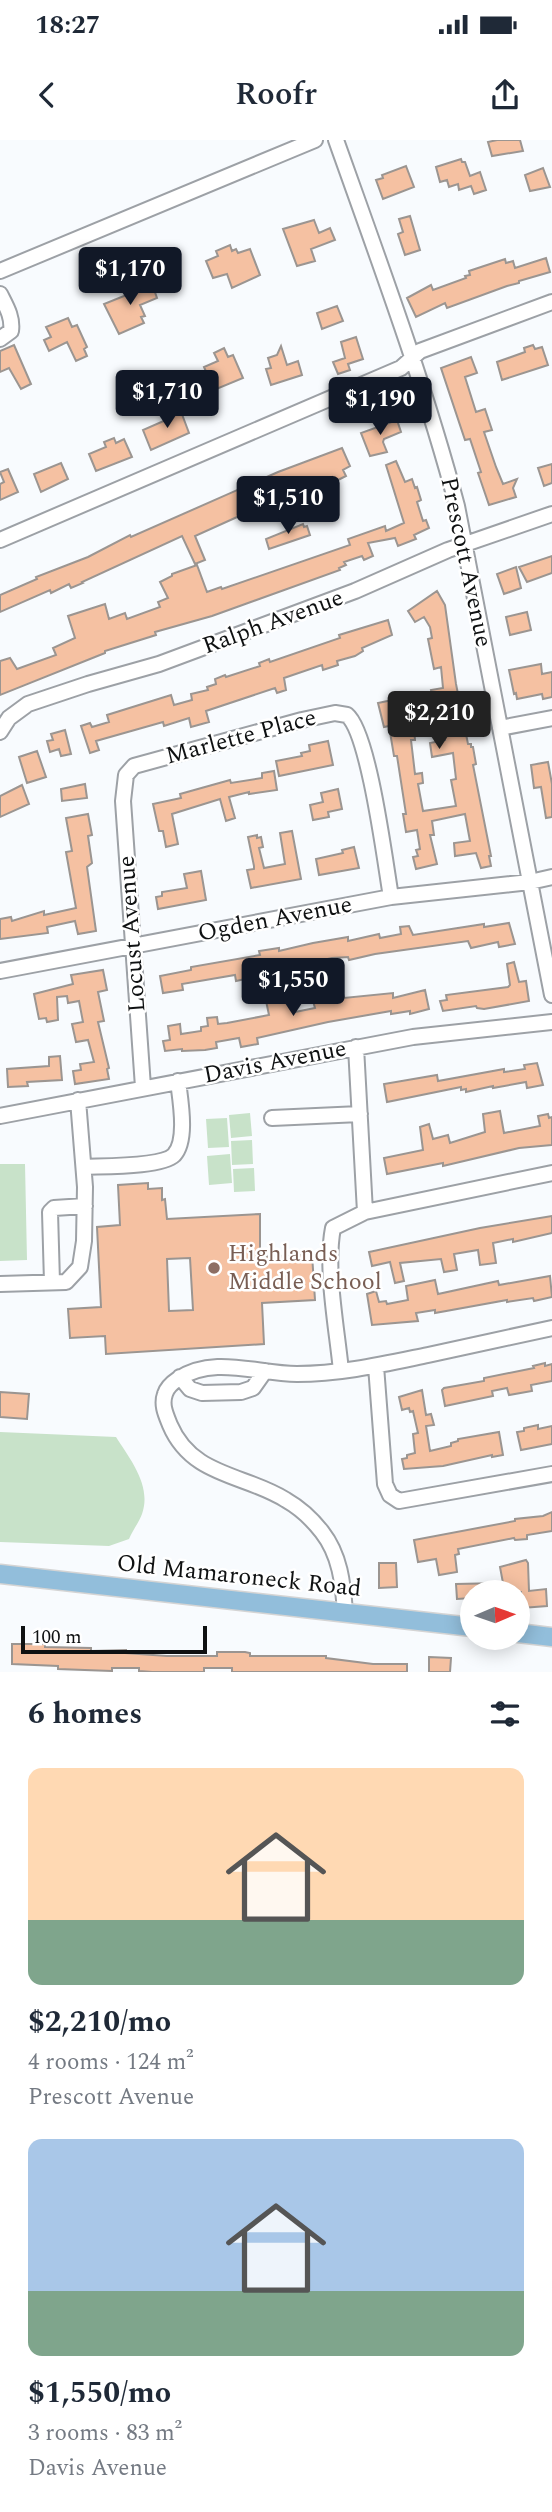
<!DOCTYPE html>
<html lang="en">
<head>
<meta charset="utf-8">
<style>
  :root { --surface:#fff; --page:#f2f2f3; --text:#1f2937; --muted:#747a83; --accent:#111827 }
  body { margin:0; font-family:Spectral,serif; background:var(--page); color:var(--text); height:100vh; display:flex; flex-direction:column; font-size:26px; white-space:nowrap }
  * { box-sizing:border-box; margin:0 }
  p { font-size:23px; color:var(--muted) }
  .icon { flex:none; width:38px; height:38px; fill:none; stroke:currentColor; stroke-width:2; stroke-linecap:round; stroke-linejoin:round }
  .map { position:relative; height:1532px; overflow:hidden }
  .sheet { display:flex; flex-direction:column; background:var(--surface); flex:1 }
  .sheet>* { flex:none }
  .needle { width:46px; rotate:88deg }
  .controls { position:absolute; left:460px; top:1440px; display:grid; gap:14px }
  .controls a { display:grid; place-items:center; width:70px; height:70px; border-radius:50%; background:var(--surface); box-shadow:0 4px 18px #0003; font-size:35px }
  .scale { position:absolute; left:21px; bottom:18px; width:186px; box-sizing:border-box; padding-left:7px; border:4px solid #0f1112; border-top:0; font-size:19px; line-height:24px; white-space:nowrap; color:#0f1112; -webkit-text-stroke:5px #fff; paint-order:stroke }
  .price { position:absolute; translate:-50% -60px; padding:0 16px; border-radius:7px; background:var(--accent); color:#fff; font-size:23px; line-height:46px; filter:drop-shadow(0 2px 4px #0008) }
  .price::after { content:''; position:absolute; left:50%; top:42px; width:21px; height:16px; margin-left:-10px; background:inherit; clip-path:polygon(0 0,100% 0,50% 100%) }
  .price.selected { background:#222; color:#fff }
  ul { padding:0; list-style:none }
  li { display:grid; align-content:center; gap:14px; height:371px; padding:0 28px }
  li span { display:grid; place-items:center; height:217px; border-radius:14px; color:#555 }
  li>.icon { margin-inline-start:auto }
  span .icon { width:126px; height:126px; fill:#fffc; stroke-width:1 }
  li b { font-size:30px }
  h2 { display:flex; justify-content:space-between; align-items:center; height:84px; padding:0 28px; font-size:30px }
  .status { display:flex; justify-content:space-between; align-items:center; height:49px; padding:0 35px; background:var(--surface); direction:ltr }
  .status svg { height:19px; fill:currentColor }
  header { display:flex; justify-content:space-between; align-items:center; height:91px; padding:0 28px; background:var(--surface); font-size:32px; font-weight:600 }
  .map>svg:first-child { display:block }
  .green { fill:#c8e2c9 }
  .building { fill:#f5c1a2; stroke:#9b9591; stroke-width:2; fill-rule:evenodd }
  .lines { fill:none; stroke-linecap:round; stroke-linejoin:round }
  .minor-casing { stroke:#9da1a6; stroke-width:18 }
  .major-casing { stroke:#d4d4d4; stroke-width:21 }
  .minor { stroke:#fff; stroke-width:14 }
  .major { stroke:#92bedb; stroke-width:18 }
  .education-dot { fill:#8d6e63; stroke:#fff; stroke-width:2.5 }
  .labels { text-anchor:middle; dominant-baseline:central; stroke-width:5; stroke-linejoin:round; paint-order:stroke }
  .street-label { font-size:24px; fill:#0f1112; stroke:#fff }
  .education-label { font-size:24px; fill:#785e54; stroke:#fff; text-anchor:start }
</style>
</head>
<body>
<div class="status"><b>18:27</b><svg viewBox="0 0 49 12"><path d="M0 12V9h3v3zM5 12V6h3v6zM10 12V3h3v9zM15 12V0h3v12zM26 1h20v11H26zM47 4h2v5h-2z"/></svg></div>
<header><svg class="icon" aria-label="back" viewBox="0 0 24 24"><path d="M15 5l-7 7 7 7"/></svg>Roofr<svg class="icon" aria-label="share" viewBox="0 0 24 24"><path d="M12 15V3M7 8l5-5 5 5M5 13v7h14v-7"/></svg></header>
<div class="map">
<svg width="552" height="1532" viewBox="0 0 552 1532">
  <rect width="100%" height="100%" fill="#f8fbfe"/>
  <!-- green -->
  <path class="green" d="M250,973L252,996L231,998L229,975Z
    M227,978L229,1007L208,1008L206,979Z
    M252,1000L253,1024L232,1025L231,1001Z
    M230,1014L232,1043L209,1045L207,1016Z
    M0,1024H25L27,1120L0,1121Z
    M254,1028L255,1051L234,1052L233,1029Z
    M0,1292L116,1297C130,1319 152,1346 142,1374C139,1382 133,1390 129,1399L109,1406L0,1402Z"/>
  <!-- building -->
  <path class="building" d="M497,0H520L523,11L492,16L488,2Z
    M461,19L462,22H465L470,36L480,32L486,50L474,54L471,46L459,50L458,44L449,47L447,40L440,42L436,27Z
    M406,26L414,47L383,59L376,40L383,38L382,35Z
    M543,28L550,47L530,51L525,35Z
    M410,76L420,110L405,115L398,94L403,92L399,79Z
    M314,80L319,93L330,88L335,100L311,109L315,121L297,126L283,89Z
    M230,105L232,111L236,109L238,113L250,109L260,135L232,148L227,134L213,138L206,121L218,116L216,111Z
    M546,118L550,132L519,141V143L507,146L447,168L445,163L416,177L407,158L431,145L433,150L466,138L465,136L470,135L469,131L505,119L506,123L513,121L515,128Z
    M151,141L157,158L140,165L145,176L141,177L144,183L119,194L104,164L129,154L127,151Z
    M337,166L343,181L322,189L317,173Z
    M68,178L72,187L77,185L87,207L84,209L87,216L76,221L67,202L49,211L44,200L51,197L46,187Z
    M356,197L363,219L348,224L350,230L338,234L333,222L345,218L341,202Z
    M14,205L31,244L21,249L9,228L0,232V211Z
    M533,205L535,209L542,207L548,225L502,240L497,222L525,212L524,208Z
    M281,206L287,225L298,221L302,235L271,245L266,229L271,228L268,218L277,215Z
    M224,208L228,217L233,215L243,238L214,250L204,227L218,221L214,213Z
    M471,217L477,233L465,237L476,272L485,269L492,290L484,292L496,327L503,344L517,339L513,348L516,357L489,365L478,333L481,332L470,299L465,300L441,228Z
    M211,244L216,256L196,264L197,268L186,273L179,260Z
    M180,269L189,293L151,310L143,290L166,280L164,276Z
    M397,280L401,292L384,299L383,302L387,312L370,316L361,293Z
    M114,298L116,303L124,299L132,317L96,331L89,314L106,307L104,302Z
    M342,308L350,326L343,330L346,336L334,342L332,337L306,346L266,362L246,373L195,396L205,420L195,424L182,396L82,442L83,443L71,448L69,444L51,453L50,450L0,472V455L37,439L36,437L88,417L130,395L131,397L278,332Z
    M396,321L405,342L412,339L415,348L417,347L421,360L417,362L423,381L426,380L429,388L414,395L416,399L398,406L395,398L368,403L373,416L364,420L362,416L344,422L346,425L339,428L340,430L212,476L155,492L156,495L105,511V513L0,555V521L10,518L17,529L56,515L53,508L75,498L68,476L105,464L109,479L125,473L127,479L160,467L158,462L168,458L160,442L172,436V434L197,425L207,452L221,447L222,449L350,405L348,399L385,386L386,391L404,383L386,325Z
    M61,323L68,339L41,352L34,334Z
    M552,324V343L544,346L538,328Z
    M8,329L18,352L0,360V344L4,342L0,332Z
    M303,384L304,387L307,386L310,395L269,409L266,399Z
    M552,416V433L527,442L519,427Z
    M516,427L521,448L504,454L497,434Z
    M437,451L445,465L456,544L468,604H471V607H473L476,624L473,625L491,716H489L491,726L481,728L476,713L455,716L454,703L470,701L465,674L432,681L434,695H430L437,724L416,729L413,717L418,716L416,710L420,709L417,690L406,692L403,674H406L397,616H394L389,586L384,587L378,563L397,559L405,591L414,589L415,600H411L415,634L422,633L423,643L418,644L423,671L456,666L451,640L456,639L453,613L432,617L430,603L445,600L440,563L436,564L435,559H433L431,550L443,548L441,527L434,529L428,499L432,498L430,487L424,477L415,482L408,471Z
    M527,472L531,490L510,495L506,477Z
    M388,480L392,495L362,508L363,511L355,516L337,521L338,525L323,530L322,525L284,538L286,550L277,553L275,548L206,571L209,582L191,587L189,578L164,586L163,582L96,601L99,610L90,613L81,586L90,583L92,587L109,582L107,575L171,555L174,565L192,560L191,554L208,550L207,547L216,544L215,539L225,535L226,537L260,526L259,523L269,519L270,522L340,498L339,495Z
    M541,524L542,534L552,532V557L543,559L542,554L517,559L516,553L514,554L509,530Z
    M65,590L71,614L61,616L59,609L50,612L47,601L53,600L51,594Z
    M328,601L333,625L279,636L276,621L302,616L301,613L310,611L309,605Z
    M37,611L46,637L27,643L19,617Z
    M548,622L552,644V677L546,678L541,647L534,648L531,625Z
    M274,631L277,650L249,654V652L229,657L235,678L226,681L220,659L172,674L178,704L166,707L163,691H159L153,664L181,658L180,654L230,640L231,643L262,638V633Z
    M85,644L87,658L62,661L61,649Z
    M22,645L29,664L0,677V656Z
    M338,649L342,669L328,672L329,677L313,680L310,665L323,662L321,653Z
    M88,674L92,695L88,696L92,723L87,727L96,791L78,794L75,781L47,787L48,793L0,799V779L11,777L12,781L44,771V775L76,768L66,712L72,711L66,678Z
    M292,691L301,739L251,748L247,730L254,729V726L248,697L257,695V698L261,697L263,707L259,708L264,728L285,724L280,693Z
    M354,707L359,728L319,735L316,719L343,713L342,710Z
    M201,731L206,760L158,769L156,757L162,756V752L187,748L184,734Z
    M509,783L515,804L499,807L498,802L471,808L468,801L375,814L349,820L348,817L332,818L269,832L273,851L263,853L260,836L236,841L235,835L182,844L183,850L163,853L160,836L191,830V827L260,815L259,811L279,808V811L313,803L348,797V801L379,794L380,798L401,794L400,787L409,786L413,795L484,784V787Z
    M514,822L519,842L526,841L529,861L484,869L477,868L476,866L443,871L440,861L447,860L446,855L508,847L510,845L507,824Z
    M103,830L107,850L98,852L104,881L98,882L109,928L107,929L109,939L75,944L73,931L81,930L80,924L94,922L88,900L76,902L72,884L83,882L79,861L68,863L67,856L57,857L58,880L47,882L46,878L39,879L34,854L73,844L71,835Z
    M340,841L344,858L393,853V858L425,850L429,869L410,874V871L391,874V871L328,882L257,898L258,904L241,907L239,898L216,902L217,908L205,910L182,911V909L165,911L163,901L170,900L168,886L180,884L181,894L201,891V887L208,886L207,878L217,877L218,884L227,883L269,875L265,856L292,852L295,872L315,868L313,861L333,857L330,844Z
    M60,916L62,940L27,942L28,946L8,947L7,929L49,926V917Z
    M537,923L543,945L527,948L526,942L493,948V946L466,952V949L461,950V947L387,962L384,944L437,935L438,941L504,929V932L525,929L524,925Z
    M500,971L504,993L540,986L538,976L548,974L549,978L552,977V1005L519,1008L443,1026V1023L387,1034L384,1018L423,1010L420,987L429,984L433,999L448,995L450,1003L485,992L483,974Z
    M148,1043V1049L162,1048V1060L165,1059L167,1079L260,1074V1117L312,1114L315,1160L262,1163L264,1204L106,1214L105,1196L70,1198L68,1169L101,1167L97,1087L120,1085L118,1045ZM190,1118L193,1170L169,1171L167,1119Z
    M552,1076V1093L513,1102V1099L493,1103L496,1123L480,1125L478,1110L454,1114L457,1130L444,1132L441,1119L400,1123L404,1141L395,1143L390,1122L372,1126L369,1112L480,1088Z
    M550,1136L552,1157L534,1161L533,1158L507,1162V1160L435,1173V1170L416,1173L418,1181L372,1185L367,1154L376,1151L379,1162L386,1161L387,1164L408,1160L406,1146L435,1140L438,1154L498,1141L499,1145Z
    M545,1223V1226L552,1224V1241L531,1245L532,1251L509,1255L507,1248L492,1251L493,1256L445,1266L442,1250L444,1248L484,1241V1238L534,1228L533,1226Z
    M422,1250L426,1275L431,1274L434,1285L426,1286L430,1311L451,1306V1303L458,1301V1299L499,1292L503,1315L492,1317V1315L443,1326L404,1329L402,1319L407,1318V1315L415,1313L413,1294L418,1293L413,1271L410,1272L409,1268L402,1270L399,1257Z
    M0,1252L29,1254L27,1279L0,1277Z
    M538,1285V1289L552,1286V1304L521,1310L517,1292L524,1291V1288Z
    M552,1372V1391L527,1395V1399L515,1400L514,1398L458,1409L459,1414L455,1415L457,1432L439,1435L436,1419L418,1422L414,1400L515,1381V1379L543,1376Z
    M526,1420L528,1423L529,1451L546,1449L547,1466L522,1468L521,1452H472V1458L457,1459L456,1444L503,1443L500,1427Z
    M379,1423H396L397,1447L379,1448Z
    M12,1504H45V1507L91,1508V1511L126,1510V1513L167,1516H217V1512H245L250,1513V1516H326V1518L373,1524H407V1532H232V1528H204V1532H152L139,1531V1528H112V1531L58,1529V1526L12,1524Z
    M429,1517L451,1518L450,1532H429Z"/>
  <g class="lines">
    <!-- minor casing -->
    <g class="minor-casing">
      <path id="minor" d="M336,0C379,121 424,242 457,366L552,855
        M0,131L315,0
        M0,154C6,166 13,177 11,191L0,199
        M0,400L401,228L420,211L552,162
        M500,588L552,578
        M0,592L9,578L28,564L88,544L159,524L355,451L448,410L552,374
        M0,831L391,757L530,742L552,737
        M356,907L365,1072
        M143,947L123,661L126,635L134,626L302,580L335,573L347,575C369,593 385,722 391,757
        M0,976L413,897L552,882
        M272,978L360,974
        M84,1027C103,1026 162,1027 174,1015C188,1000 180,959 178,941
        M52,1142L50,1072L54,1068L85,1066
        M0,1144L66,1142L80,1127L84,1101L85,1047L78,960
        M376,1226L385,1344L390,1355L399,1361L552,1334
        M341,1231C337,1189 325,1129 333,1088L365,1072L552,1033
        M180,1237L190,1249L202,1253L241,1252L253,1248L265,1231
        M345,1472C343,1443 340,1415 322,1392C312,1379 300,1368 286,1360C245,1334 192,1337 170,1285C166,1275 161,1265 165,1254C167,1247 172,1243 178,1239C214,1215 257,1234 297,1234C341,1234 384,1224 428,1215C469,1206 511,1197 552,1188"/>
    </g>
    <!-- major casing -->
    <g class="major-casing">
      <path id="major" d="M0,1434L472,1487
        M518,1493L552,1497"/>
    </g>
    <!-- minor -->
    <use href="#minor" class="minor"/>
    <!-- major -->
    <use href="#major" class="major"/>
  </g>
  <!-- markers -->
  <circle class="education-dot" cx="214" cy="1128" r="7"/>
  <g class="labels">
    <!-- street labels -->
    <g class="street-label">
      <text transform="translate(466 422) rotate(78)">Prescott Avenue</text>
      <text transform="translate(273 482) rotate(-20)">Ralph Avenue</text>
      <text transform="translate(241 597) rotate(-15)">Marlette Place</text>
      <text transform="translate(275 779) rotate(-11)">Ogden Avenue</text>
      <text transform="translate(132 794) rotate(-94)">Locust Avenue</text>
      <text transform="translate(275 922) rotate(-11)">Davis Avenue</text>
      <text transform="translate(239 1436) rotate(6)">Old Mamaroneck Road</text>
    </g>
    <!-- education labels -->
    <g class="education-label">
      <text x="228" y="1114">Highlands<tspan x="228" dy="28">Middle School</tspan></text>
    </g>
  </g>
</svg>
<div class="controls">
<a><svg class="needle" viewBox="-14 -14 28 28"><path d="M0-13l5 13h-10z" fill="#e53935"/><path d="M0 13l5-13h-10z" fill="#747a83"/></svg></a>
</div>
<div class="scale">100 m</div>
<b class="price" style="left:130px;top:167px">$1,170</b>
<b class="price" style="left:167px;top:290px">$1,710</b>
<b class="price" style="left:380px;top:297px">$1,190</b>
<b class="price" style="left:288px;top:396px">$1,510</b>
<b class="price selected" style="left:439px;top:611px">$2,210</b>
<b class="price" style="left:293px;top:878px">$1,550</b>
</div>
<section class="sheet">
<h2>6 homes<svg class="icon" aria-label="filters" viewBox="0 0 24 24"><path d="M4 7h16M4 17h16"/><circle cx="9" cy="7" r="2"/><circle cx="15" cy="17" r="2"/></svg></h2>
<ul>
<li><span style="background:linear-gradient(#ffd9b3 70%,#7fa58c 0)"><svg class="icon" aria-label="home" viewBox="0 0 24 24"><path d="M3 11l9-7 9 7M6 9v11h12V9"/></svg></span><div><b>$2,210/mo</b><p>4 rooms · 124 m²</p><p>Prescott Avenue</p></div></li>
<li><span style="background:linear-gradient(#a9c7e8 70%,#7fa58c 0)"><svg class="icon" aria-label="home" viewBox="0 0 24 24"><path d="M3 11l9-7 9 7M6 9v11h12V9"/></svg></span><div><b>$1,550/mo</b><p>3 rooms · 83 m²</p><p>Davis Avenue</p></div></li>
</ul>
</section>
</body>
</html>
